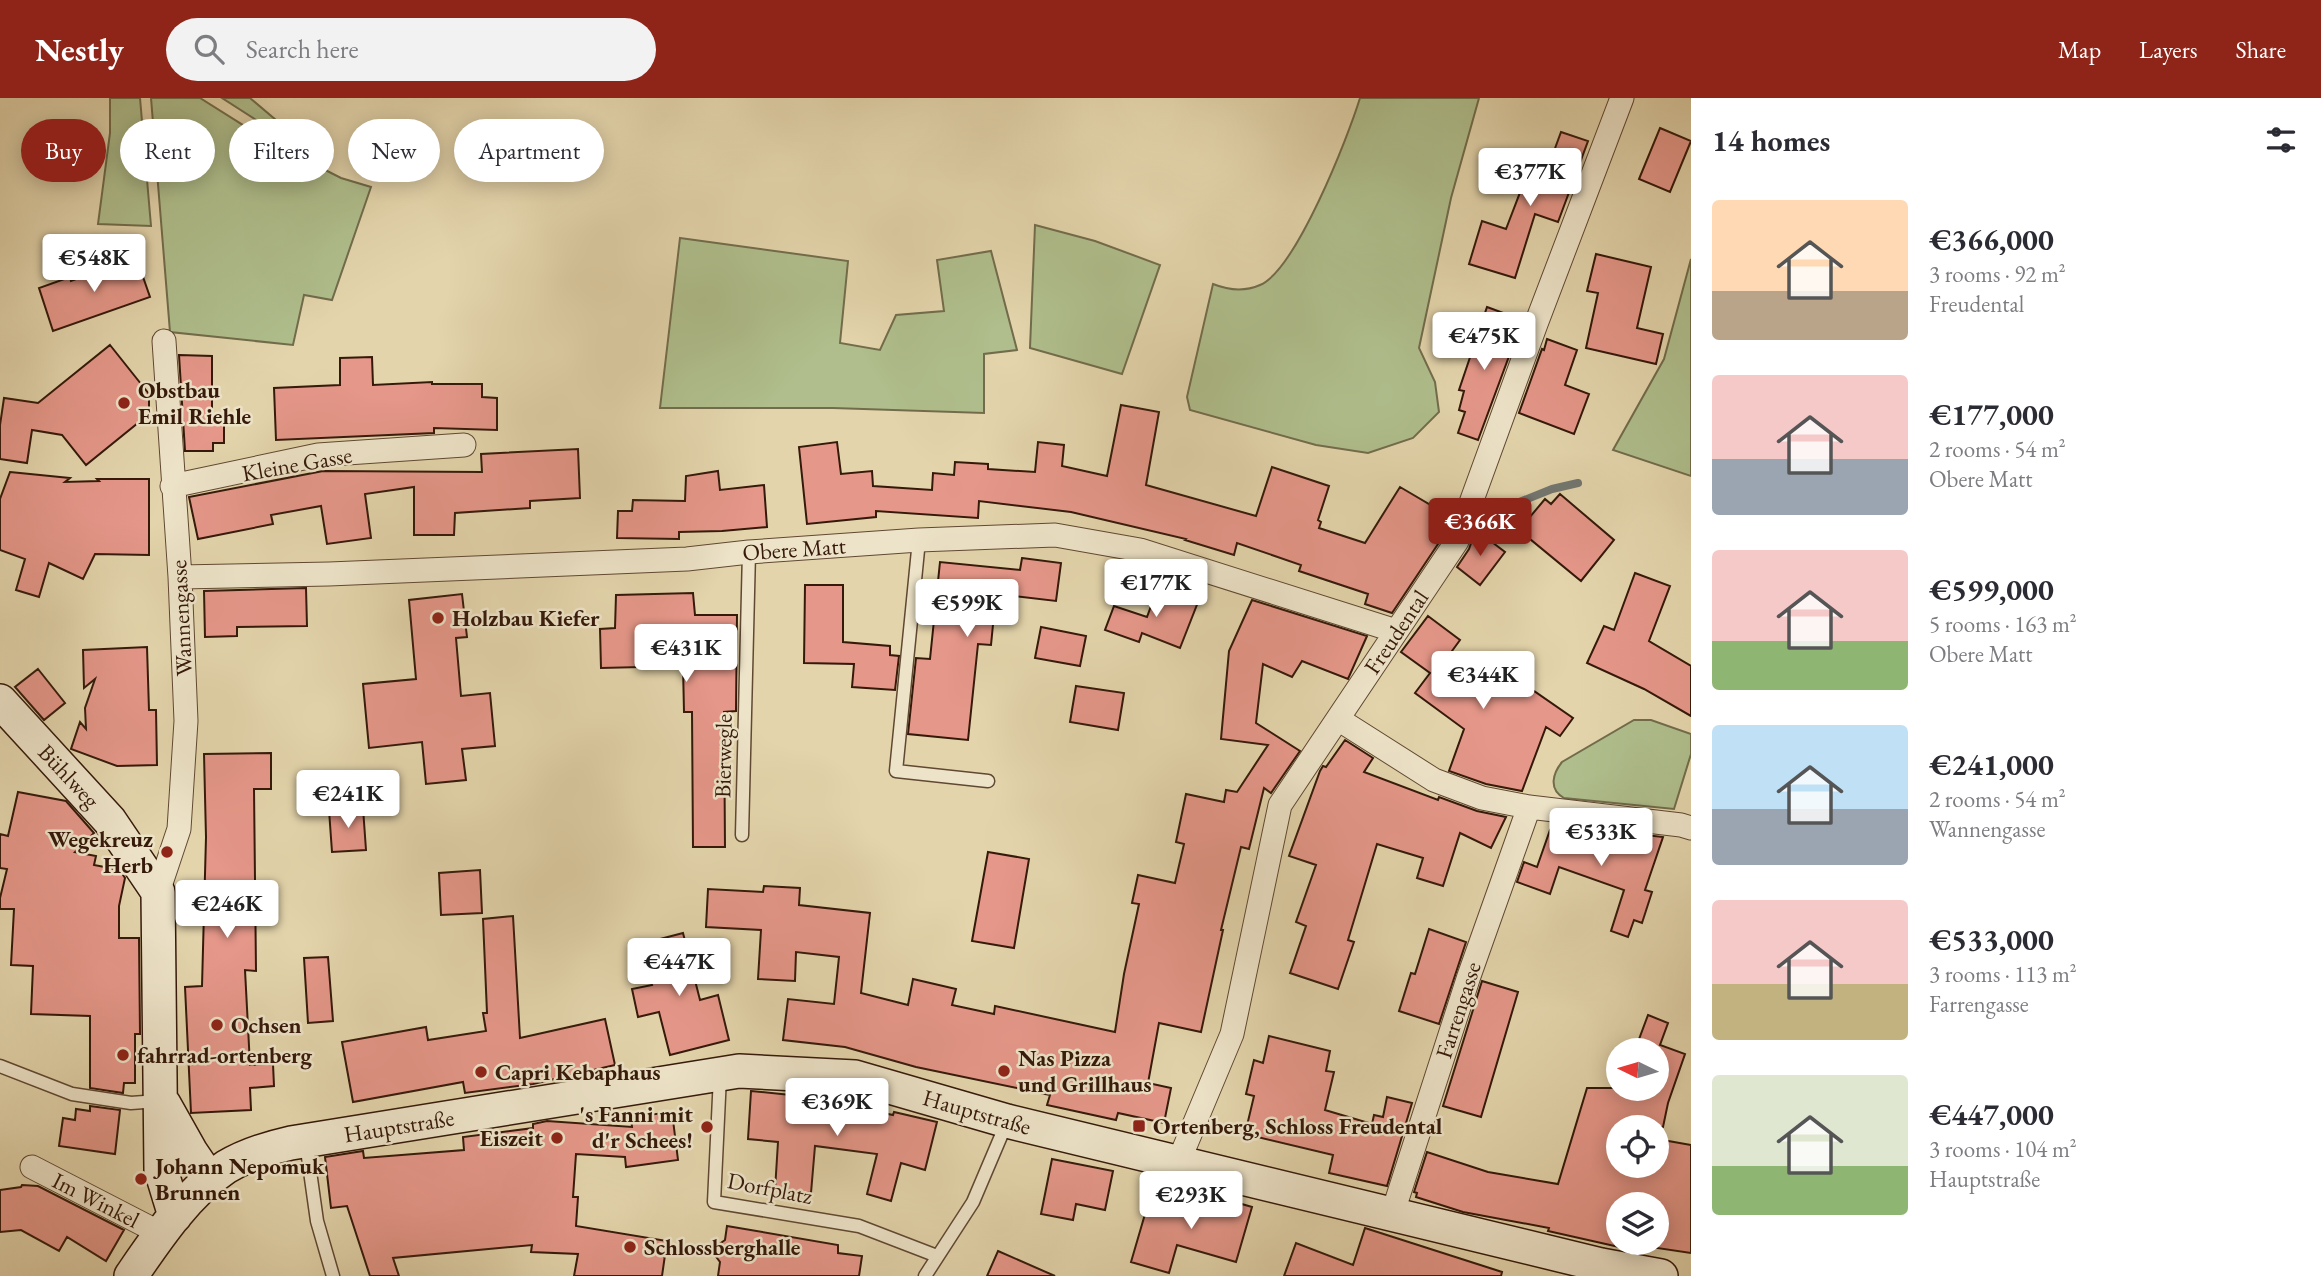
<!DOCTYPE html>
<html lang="en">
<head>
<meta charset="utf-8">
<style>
  :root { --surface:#fff; --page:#f2f2f3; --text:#2b2b33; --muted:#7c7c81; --accent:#8f2418 }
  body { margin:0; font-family:"EB Garamond",serif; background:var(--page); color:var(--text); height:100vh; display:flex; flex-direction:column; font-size:26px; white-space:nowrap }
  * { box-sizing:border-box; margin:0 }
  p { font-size:23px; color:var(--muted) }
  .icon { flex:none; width:38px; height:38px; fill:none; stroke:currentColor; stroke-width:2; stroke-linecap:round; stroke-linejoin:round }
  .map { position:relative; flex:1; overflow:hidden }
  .side { display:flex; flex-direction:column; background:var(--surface); width:630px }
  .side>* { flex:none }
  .top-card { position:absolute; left:21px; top:21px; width:665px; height:63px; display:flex; gap:14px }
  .needle { width:46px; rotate:275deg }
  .fabs { position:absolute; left:1606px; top:940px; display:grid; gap:14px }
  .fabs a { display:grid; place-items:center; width:63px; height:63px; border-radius:50%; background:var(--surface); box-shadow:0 4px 18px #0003; font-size:35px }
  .price { position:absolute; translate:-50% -60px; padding:0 16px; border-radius:7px; background:#fff; color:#222; font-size:23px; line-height:46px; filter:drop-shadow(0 2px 4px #0008) }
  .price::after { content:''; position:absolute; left:50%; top:42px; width:21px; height:16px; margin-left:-10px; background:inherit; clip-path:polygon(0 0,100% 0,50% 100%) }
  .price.current { background:var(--accent); color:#fff }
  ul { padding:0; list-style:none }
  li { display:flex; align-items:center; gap:21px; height:175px; padding:0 21px }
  li span { display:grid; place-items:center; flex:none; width:196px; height:140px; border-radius:7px; color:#555 }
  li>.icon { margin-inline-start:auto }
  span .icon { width:84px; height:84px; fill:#fffc; stroke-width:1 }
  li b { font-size:30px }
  h2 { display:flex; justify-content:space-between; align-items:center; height:84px; padding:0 21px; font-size:30px }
  .pill { padding:0 24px; border-radius:32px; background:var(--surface); box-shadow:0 4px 18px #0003; font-size:24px; line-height:63px }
  .pill.current { background:var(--accent); color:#fff }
  header { display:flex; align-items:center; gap:42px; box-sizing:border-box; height:98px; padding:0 35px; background:var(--accent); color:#fff }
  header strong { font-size:33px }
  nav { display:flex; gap:38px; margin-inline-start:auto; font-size:24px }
  .search { width:490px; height:63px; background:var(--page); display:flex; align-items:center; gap:18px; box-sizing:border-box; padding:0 24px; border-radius:38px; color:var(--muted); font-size:26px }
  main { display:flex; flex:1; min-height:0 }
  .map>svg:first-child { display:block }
  .green { fill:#afbe8c; stroke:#726c4b; stroke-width:2 }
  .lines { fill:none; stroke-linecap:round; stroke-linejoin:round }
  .stream { stroke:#727771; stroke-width:8 }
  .building { fill:#e59789; stroke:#35190a; stroke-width:2 }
  .lane-casing { stroke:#604832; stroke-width:15 }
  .street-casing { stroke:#604832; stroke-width:25 }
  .secondary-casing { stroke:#35190a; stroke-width:36 }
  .lane { stroke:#ede3c8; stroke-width:12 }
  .street { stroke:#ede3c8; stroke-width:23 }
  .secondary { stroke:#ede3c8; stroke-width:33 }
  .poi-dot { fill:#8f2418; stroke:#ede3c8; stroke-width:2.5 }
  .labels { text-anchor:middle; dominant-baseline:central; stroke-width:5; stroke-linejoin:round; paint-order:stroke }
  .poi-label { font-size:23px; font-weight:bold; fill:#35190a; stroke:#ede3c8; text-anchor:start }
  .street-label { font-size:23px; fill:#35190a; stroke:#ede3c8 }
</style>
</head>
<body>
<header>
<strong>Nestly</strong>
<div class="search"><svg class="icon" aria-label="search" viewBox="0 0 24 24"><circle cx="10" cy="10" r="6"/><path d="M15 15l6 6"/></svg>Search here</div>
<nav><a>Map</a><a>Layers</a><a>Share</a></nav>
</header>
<main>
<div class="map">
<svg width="1691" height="1178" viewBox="0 0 1691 1178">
  <rect width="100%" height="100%" fill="#e3d4ab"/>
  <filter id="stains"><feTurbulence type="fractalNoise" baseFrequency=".00286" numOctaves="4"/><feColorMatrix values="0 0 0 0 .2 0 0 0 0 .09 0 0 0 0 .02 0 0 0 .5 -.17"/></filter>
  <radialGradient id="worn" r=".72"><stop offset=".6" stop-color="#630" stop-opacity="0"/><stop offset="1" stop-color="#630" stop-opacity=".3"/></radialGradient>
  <!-- green -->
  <path class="green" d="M110,0H140L151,128L98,126L110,35Z
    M151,0H200L270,44L341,80L371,89L332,202L304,197L293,247L170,234Z
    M222,0H250L309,50L281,38Z
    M1360,0H1479L1451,100L1419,250L1435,284L1439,314L1413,340L1368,355L1316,347L1190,312L1187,299L1213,186C1228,192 1244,194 1260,187C1296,172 1348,39 1360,0Z
    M1035,127L1095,143L1160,167L1122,276L1030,250Z
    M680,140L848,163L840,245L880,252L896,217L944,213L937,162L991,153L1017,252L984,256V315L833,310H660Z
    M1691,161V378L1613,352L1664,261Z
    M1634,622H1651L1691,636V656L1674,711L1564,700C1548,691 1553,675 1562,664Z"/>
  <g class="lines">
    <!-- stream -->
    <path class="stream" d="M1498,424L1517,405L1552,391L1578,385"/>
  </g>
  <!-- building -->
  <path class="building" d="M1660,30L1691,43L1670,94L1639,81Z
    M1561,34L1588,43L1558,124L1535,116L1515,180L1469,166L1482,123L1506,131L1534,58L1550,64Z
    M1596,156L1651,169L1637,230L1663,236L1656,266L1586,250L1598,195L1587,193Z
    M136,159L150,199L53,233L39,190L70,179L71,183Z
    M1487,209L1509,217L1502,237L1515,242L1478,342L1458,335L1465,314L1459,312L1464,293L1459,292Z
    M1547,241L1577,252L1565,287L1589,296L1574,336L1519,315L1542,251L1544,252Z
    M110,247L149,296V316L86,367L62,337L32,332L27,365L0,361V327L4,300L38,305Z
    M179,257L212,258V324H224V345H213V353H185Z
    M372,259L373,287L432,284V286H482V299L497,300V332L434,330V335L276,342L274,290L340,287V260Z
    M1121,307L1159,314L1146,387L1256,418L1272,369L1329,388L1318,422L1321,424L1319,430L1365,445L1400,389L1451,419L1444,437L1392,515L1365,506L1368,496L1299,473L1301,467L1237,445L1234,457L1185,442L1186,441L1071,414L979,403L978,420L876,413V419L807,426L799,349L837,344L841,376L872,373L873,388L932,392L933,375L954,377L955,364L988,366V371L1035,374L1038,344L1064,347L1062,368L1107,378Z
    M578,351L580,400L530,403V410L455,415L454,437H414V389L365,396L371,440L327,446L321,408L271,417L273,426L198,441L189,399L323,373L482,374L481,356Z
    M718,373L720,392L764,387L767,429L722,433L679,434V441L617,440L618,413H632L633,402L685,403L686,378Z
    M10,374L70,380L65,384L99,383L97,381H149V457L95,456L83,481L49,465L39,499L16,492L25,461L0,452V401Z
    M1560,396L1614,442L1581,483L1519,432L1545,401L1551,406Z
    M1475,434L1484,438L1505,454L1480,487L1457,469L1469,451Z
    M1022,460L1061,465L1056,503L996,496L991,547L978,546L968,642L908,636L916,560L930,561L940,464L1020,472Z
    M1635,475L1670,488L1649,543L1691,568V618L1644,591L1587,565L1604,528L1614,532Z
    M805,487H843V544L890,548V557L899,558L895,592L852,589L854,566L804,565Z
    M1158,489L1198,504L1180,550L1142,535L1139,544L1105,532L1114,508L1147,519Z
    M306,490L307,528L237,529V538L205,539L204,493Z
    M693,495L695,517H737L736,613L724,614L725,749H693L692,614H684L683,568L601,570L600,531L615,530L616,497Z
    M462,496L467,539L456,540L461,598L490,595L495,648L462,651L466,682L426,686L422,644L369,650L363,586L416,581L409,502Z
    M1252,502L1367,538L1348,581L1302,563L1292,579L1263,566L1256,625L1300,653L1271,695L1264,690L1249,751L1241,749L1221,832H1223L1201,934L1159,925L1148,985L1171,990L1164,1025L1118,1015L1116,1022L1047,1007L1050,997L916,969L845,949L783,942L788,901L834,906L839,859L796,854L795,883L758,881L761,832L706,829L708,791L763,794L764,788L800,790L799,807L870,815L861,895L908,907L913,881L956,891L952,907L994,916L995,908L1115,934L1124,876L1139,806L1132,805L1138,777L1175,785L1184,746L1176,744L1186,696L1224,704L1226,692L1237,694L1268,647L1221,641L1229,553Z
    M1428,518L1460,542L1452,553L1495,585L1504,572L1573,620L1560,638L1546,629L1522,693L1486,686L1449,673L1464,631L1415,595L1430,575L1401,554Z
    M1041,529L1086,538L1080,568L1035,560Z
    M147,549L149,612H156L157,667L117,668L71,651L80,624L86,631L85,610L95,581L84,590L83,552Z
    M38,571L65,605L44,622L15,589Z
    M1076,588L1124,595L1118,632L1070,624Z
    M1345,642L1373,660L1364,674L1438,702L1439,699L1477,713L1506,719L1491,750L1460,735L1443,788L1417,780L1423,760L1377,746L1348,842L1354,844L1338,891L1290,875L1306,828L1296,824L1316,767L1289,758L1320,673L1323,668L1326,669Z
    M271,655V691H254L256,873L245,872L250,967L273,966L274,988L250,990L251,1012L191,1015L185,889L202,888L206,739L204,656Z
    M18,694L66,703L94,735L75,754L96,758L94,767L120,772L125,780L119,808V840H139L140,936H135V985H124L123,995L90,990V918L31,916L33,868L11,867L14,811H0V800L7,771L0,770V736L8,738Z
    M363,710L366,752L332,754L329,712Z
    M1594,731L1663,739L1645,792L1652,794L1642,825L1634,822L1628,839L1611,833L1624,792L1559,769L1550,796L1517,784L1524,764L1537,769L1550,732L1589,745Z
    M988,754L1029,761L1014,850L972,843Z
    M480,772L482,815L441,817L439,775Z
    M513,818L520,940L605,921L615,967L533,986L465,995L463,984L353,1004L342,944L426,929L428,942L486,933L483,915H487L483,821Z
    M1429,831L1466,844L1439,926L1399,913L1411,875L1415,876Z
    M683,835L700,902L718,897L729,942L670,957L659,914L638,919L632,891L652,887L641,846Z
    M328,859L333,923L308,925L304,860Z
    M1482,883L1518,894L1481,1019L1443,1008Z
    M1648,917L1668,925L1660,947L1685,956L1668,1005L1663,1029H1619V1068H1657V1041L1691,1047V1155L1657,1150V1106H1619V1149L1548,1133L1549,1130L1463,1114L1416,1099L1417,1095L1414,1094L1427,1054L1488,1074L1558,1086L1587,990H1657V952H1635Z
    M1269,938L1330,953L1326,973L1334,974L1325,1012L1372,1026L1374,1017L1383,1019L1387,999L1412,1005L1387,1088L1329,1075L1333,1057L1245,1036L1254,998L1246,996L1254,962L1263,965Z
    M751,993L810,999L893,1017L894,1014L937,1024L925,1072L901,1065L891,1103L867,1096L877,1056L815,1048L811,1095L775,1092L778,1044L748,1041Z
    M90,1008L120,1012L115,1056L59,1048L63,1020L75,1022L76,1011L90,1013Z
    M672,1014L678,1062L626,1069L625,1059L576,1056L573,1099H578L576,1128L667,1143L662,1178H574L578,1156L531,1154L532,1147L393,1160L399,1178H370L347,1108L331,1110L325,1059L363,1053L364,1060L464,1052L463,1039L533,1030V1026L547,1023L632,1029L631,1019Z
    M1052,1061L1113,1073L1105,1112L1076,1106L1073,1122L1041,1116Z
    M22,1087L38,1088L124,1132L106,1163L67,1139L59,1153L21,1132L0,1134V1092L21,1089Z
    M1204,1095L1252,1109L1236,1164L1177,1147L1169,1175L1131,1164L1150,1099L1198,1113Z
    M727,1128L838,1147V1155L862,1158L859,1178H718L720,1164L711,1152L725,1142Z
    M1365,1130L1502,1174L1501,1178H1284L1296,1145L1353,1167Z
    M998,1153L1055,1178H987Z"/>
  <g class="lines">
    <!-- lane casing -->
    <g class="lane-casing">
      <path id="lane" d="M919,442L896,673L988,683
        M742,737L749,454
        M0,968L72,996L131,1005L158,1003
        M720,978L714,1104L859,1128L937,1158
        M306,1045L317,1123L333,1178
        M925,1178L973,1104L1007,1024"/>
    </g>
    <!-- street casing -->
    <g class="street-casing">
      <path id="street" d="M172,388L318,357L464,347
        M180,479L329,476L687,461L749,454L919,442L1055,437L1140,452L1396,533
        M1338,621L1434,682L1482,700L1529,709L1681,727L1691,730
        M158,794L179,731L186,623L180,479L164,243
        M1178,1065L1232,936L1280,707L1457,443L1536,226L1622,0
        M32,1069L160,1135
        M1392,1117L1469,878L1529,709"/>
    </g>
    <!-- secondary casing -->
    <g class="secondary-casing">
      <path id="secondary" d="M0,603L110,723L158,794L161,1072L175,1118
        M164,1006L191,1054L210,1082
        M131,1178C157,1140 187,1095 226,1069C246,1057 269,1050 291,1045L739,973L855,979L1007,1023L1601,1167L1661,1178"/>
    </g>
    <!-- lane -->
    <use href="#lane" class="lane"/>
    <!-- street -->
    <use href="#street" class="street"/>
    <!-- secondary -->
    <use href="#secondary" class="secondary"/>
  </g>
  <!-- markers -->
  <g class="poi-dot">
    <circle cx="124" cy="305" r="7"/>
    <circle cx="438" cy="520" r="7"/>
    <circle cx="167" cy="754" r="7"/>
    <circle cx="217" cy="927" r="7"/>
    <circle cx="123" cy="957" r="7"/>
    <circle cx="1004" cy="973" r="7"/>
    <circle cx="481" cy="974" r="7"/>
    <rect x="1132" y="1021" width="14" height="14" rx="3.5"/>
    <circle cx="707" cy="1029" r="7"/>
    <circle cx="557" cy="1040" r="7"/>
    <circle cx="141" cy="1081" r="7"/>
    <circle cx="630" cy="1149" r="7"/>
  </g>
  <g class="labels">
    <!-- poi labels -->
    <g class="poi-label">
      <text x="138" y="292">Obstbau<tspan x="138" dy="26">Emil Riehle</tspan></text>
      <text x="452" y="520">Holzbau Kiefer</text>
      <text x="153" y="741" text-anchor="end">Wegekreuz<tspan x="153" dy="26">Herb</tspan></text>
      <text x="231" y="927">Ochsen</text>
      <text x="137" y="957">fahrrad-ortenberg</text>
      <text x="1018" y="960">Nas Pizza<tspan x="1018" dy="26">und Grillhaus</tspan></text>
      <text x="495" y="974">Capri Kebaphaus</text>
      <text x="693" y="1016" text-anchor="end">'s Fanni mit<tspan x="693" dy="26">d'r Schees!</tspan></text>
      <text x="1153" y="1028">Ortenberg, Schloss Freudental</text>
      <text x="543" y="1040" text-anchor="end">Eiszeit</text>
      <text x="155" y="1068">Johann Nepomuk<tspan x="155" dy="26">Brunnen</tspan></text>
      <text x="644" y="1149">Schlossberghalle</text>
    </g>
    <!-- street labels -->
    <g class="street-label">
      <text transform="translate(297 366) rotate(-10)">Kleine Gasse</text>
      <text transform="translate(794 451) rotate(-4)">Obere Matt</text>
      <text transform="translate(181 520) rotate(-93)">Wannengasse</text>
      <text transform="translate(1396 534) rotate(-56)">Freudental</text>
      <text transform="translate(723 658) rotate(-89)">Bierwegle</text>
      <text transform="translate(69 678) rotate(47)">Bühlweg</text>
      <text transform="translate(1458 912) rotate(-72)">Farrengasse</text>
      <text transform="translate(977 1014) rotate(16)">Hauptstraße</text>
      <text transform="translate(399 1028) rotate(-9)">Hauptstraße</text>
      <text transform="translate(770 1090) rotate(11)">Dorfplatz</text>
      <text transform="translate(96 1102) rotate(27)">Im Winkel</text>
    </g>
  </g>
  <rect width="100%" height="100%" filter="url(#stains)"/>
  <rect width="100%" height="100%" fill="url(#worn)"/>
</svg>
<div class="fabs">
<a><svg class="needle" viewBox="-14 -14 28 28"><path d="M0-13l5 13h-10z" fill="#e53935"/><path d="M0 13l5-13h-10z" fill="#7c7c81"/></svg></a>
<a><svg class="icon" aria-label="locate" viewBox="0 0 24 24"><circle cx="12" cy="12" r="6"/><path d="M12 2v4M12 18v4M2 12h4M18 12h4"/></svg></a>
<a><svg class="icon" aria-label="layers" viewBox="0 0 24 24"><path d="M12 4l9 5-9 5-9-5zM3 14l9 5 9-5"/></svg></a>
</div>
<b class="price" style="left:1530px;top:110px">€377K</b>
<b class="price" style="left:94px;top:196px">€548K</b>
<b class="price" style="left:1484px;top:274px">€475K</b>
<b class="price current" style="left:1480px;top:460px">€366K</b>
<b class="price" style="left:1156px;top:521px">€177K</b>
<b class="price" style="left:967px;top:541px">€599K</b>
<b class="price" style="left:686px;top:586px">€431K</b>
<b class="price" style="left:1483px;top:613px">€344K</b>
<b class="price" style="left:348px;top:732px">€241K</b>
<b class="price" style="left:1601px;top:770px">€533K</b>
<b class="price" style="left:227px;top:842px">€246K</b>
<b class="price" style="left:679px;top:900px">€447K</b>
<b class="price" style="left:837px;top:1040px">€369K</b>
<b class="price" style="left:1191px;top:1133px">€293K</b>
<div class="top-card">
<a class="pill current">Buy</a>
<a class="pill">Rent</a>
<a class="pill">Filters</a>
<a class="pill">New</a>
<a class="pill">Apartment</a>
</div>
</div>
<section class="side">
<h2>14 homes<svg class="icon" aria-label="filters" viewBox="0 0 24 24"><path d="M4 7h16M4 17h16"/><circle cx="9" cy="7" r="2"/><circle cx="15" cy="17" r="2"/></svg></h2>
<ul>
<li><span style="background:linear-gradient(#ffd9b3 65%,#b9a48a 0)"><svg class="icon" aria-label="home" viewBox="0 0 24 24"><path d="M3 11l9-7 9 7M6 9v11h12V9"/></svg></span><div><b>€366,000</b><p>3 rooms · 92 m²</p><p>Freudental</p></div></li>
<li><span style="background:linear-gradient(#f6c9c9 60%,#9aa5b1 0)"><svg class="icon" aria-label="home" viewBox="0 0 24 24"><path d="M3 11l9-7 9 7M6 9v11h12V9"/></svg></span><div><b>€177,000</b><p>2 rooms · 54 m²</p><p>Obere Matt</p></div></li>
<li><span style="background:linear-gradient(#f6c9c9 65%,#8fb573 0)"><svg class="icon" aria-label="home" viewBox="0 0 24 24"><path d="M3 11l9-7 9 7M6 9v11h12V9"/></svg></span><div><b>€599,000</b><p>5 rooms · 163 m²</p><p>Obere Matt</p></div></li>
<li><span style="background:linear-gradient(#bfe0f5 60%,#9aa5b1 0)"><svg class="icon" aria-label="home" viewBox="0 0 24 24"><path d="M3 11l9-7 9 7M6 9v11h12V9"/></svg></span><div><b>€241,000</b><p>2 rooms · 54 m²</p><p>Wannengasse</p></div></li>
<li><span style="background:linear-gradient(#f6c9c9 60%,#c2b280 0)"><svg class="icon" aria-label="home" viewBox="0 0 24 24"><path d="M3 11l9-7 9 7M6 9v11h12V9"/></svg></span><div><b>€533,000</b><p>3 rooms · 113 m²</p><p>Farrengasse</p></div></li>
<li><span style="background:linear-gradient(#dfe7d0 65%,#8fb573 0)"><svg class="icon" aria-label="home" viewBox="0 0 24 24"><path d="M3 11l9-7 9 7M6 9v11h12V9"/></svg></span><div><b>€447,000</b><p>3 rooms · 104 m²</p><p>Hauptstraße</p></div></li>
</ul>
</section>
</main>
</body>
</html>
